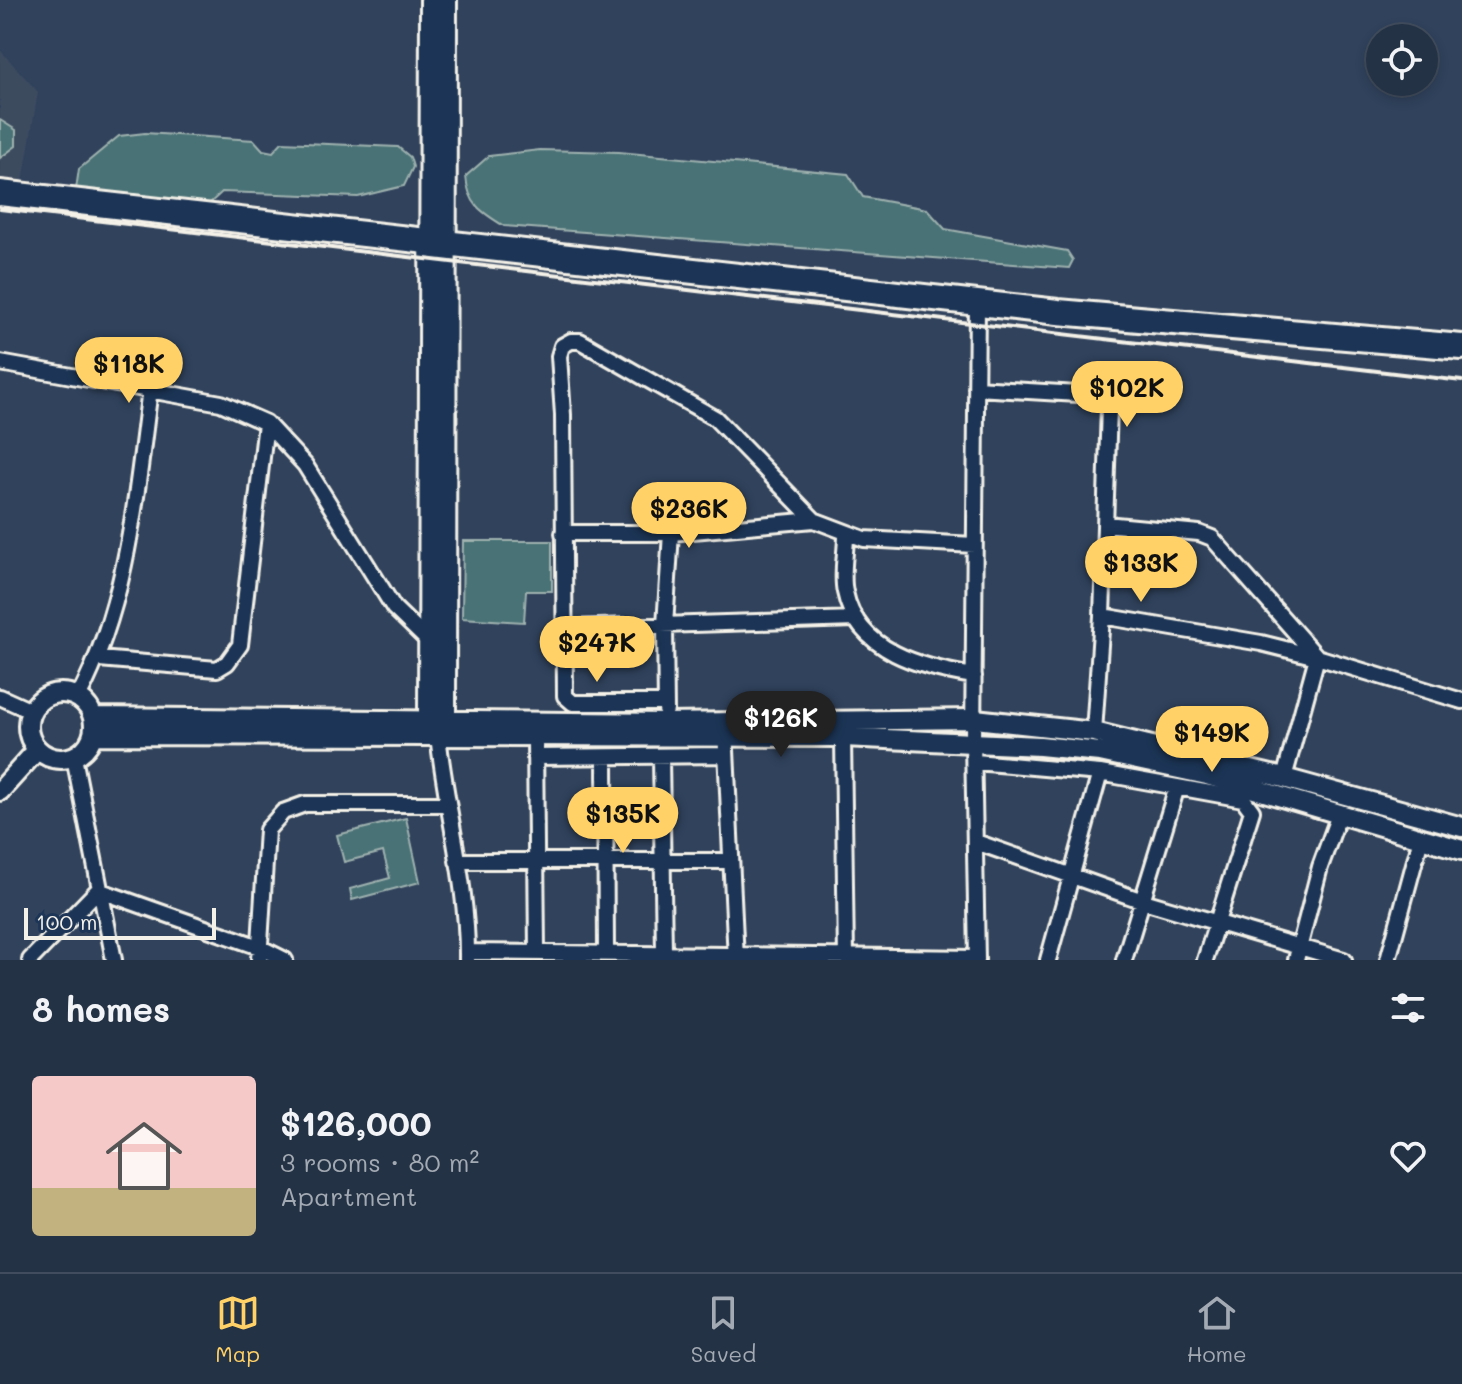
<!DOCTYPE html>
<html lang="en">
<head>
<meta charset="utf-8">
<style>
  :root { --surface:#243245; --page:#303e50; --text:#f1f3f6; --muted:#a3aab3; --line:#414d5e; --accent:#ffd166 }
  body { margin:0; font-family:Mali,sans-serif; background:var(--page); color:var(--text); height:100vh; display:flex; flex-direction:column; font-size:30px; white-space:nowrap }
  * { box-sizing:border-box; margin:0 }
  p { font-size:26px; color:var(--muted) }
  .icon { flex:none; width:44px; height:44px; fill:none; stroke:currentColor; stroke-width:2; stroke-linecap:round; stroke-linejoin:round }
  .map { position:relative; height:960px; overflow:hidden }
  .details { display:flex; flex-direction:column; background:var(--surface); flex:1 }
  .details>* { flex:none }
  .tools { position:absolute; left:1366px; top:24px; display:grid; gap:16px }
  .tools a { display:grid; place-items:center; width:72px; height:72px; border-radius:50%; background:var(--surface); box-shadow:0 4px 12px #0003,0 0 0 2px var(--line); font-size:40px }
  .scale { position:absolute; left:24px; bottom:20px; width:192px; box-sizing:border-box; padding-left:8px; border:4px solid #f4f1e8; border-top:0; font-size:22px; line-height:28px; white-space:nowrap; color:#f4f1e8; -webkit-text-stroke:6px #1d3557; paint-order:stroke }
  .price { position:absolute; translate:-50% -68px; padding:0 18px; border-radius:28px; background:var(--accent); color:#111; font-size:26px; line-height:52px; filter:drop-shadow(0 2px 4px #0008) }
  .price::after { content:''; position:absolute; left:50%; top:48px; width:24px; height:18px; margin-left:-12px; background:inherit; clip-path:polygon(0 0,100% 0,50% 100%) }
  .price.selected { background:#222; color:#fff }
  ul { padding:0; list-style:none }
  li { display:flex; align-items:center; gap:24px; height:200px; padding:0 32px }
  li span { display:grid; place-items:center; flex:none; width:224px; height:160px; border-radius:8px; color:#555 }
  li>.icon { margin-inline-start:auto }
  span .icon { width:96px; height:96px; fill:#fffc; stroke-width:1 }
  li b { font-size:34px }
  h2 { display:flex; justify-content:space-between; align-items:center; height:96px; padding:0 32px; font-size:34px }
  .tabs { display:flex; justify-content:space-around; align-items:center; height:112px; border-top:2px solid var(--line); background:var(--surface); font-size:22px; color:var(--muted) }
  .tabs a { display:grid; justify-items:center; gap:4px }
  .tabs .selected { color:var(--accent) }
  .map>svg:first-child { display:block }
  .built { fill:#3d4b5f }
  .green { fill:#4a7276; stroke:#9fb2af; stroke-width:2 }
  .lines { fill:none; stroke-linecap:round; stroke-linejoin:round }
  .street-casing { stroke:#f4f1e8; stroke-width:20 }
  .secondary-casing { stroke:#f4f1e8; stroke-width:24 }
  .highway-casing { stroke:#f4f1e8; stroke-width:30 }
  .street { stroke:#1d3557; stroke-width:14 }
  .secondary { stroke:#1d3557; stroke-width:18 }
  .highway { stroke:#1d3557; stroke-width:24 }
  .rail { stroke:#f4f1e8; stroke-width:4 }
</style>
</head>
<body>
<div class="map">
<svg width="1462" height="960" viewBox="0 0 1462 960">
  <rect width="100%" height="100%" fill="#30425c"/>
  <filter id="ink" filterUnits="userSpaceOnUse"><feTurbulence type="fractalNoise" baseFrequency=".0125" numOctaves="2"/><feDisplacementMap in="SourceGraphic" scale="16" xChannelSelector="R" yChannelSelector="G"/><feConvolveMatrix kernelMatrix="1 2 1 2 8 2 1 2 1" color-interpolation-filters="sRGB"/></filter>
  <g filter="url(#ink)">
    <!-- built -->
    <path class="built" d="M0,50L38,92L23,182L0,180Z"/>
    <!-- green -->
    <path class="green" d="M0,120L16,130V146L0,158Z
      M145,133L254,140L263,150L273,152L282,142L398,147L410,157L413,167L404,186L358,197L222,192L209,204L76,189L79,169L119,136Z
      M540,150L619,152L848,174L863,197L927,209L945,229L1067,251L1073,260L1069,268L504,226C481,212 468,204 466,176L489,156Z
      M463,541H552V591H526L524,622L462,618Z
      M406,818L420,882L352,900L350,889L390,878L383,852L344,862L337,835Z"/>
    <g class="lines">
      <!-- street casing -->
      <g class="street-casing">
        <path id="street" d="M977,303L973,741L977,960
          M0,363L221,403L266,423L305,465L394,608L428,641
          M976,388L1095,395L1109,407L1102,616
          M1105,524L1199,533L1212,538L1317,657
          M563,533H671L814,520
          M846,535C846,553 841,575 845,592C857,652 923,668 974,676
          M566,628L856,619
          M99,659L217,669L227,663L240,645L266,423
          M0,697L31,711
          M78,698C128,602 136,496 150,389
          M666,703H573L565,696L563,415L559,356L562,346L571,341H580L715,418L814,520L864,539L974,545
          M666,710L665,625L671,533
          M725,729L736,960
          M1094,732L1102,616L1261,643L1317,657
          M438,735C446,810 468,884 467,960
          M535,737L537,952
          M843,737L846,960
          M74,757L114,960
          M536,757L726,755
          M605,757L606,952
          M661,757L664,953
          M975,762L1100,773L1243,799L1252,811L1205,960
          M1284,778L1317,657L1462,701
          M976,842L1140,900L1344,960
          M457,861H731
          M467,952L977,958
          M30,960L98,890L259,947L285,960
          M259,960L267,830L283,812L305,804H445
          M1048,960L1100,773
          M1124,960L1177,787
          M1296,960L1320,867L1339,815
          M1388,960L1421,838"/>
      </g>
      <!-- secondary casing -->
      <g class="secondary-casing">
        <path id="secondary" d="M430,0L428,719L434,729
          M28 726a33 33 0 1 1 66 0a33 33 0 1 1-66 0Z
          M93,717L666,723L975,719L1094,732L1284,778L1462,827
          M441,729L446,719L447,0
          M93,735L843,737L1040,746L1100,752L1207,775L1462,850
          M0,791L37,750"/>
      </g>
      <!-- highway casing -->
      <g class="highway-casing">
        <path id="highway" d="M0,193L1058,312L1462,347"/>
      </g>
      <!-- street -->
      <use href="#street" class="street"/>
      <!-- secondary -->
      <use href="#secondary" class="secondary"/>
      <!-- highway -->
      <use href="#highway" class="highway"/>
      <!-- rail -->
      <path class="rail" d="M0,209L1462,381"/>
    </g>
  </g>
</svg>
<div class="tools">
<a><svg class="icon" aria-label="locate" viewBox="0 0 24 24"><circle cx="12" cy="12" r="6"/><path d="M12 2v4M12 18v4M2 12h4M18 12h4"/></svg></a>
</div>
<div class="scale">100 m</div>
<b class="price" style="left:129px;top:405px">$118K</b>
<b class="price" style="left:1127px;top:429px">$102K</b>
<b class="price" style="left:689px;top:550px">$236K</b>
<b class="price" style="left:1141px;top:604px">$133K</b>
<b class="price" style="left:597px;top:684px">$247K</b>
<b class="price selected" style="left:781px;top:759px">$126K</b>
<b class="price" style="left:1212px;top:774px">$149K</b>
<b class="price" style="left:623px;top:855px">$135K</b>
</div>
<section class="details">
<h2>8 homes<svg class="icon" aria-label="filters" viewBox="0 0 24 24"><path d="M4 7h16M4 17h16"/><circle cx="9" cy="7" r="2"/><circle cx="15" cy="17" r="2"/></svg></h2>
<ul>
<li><span style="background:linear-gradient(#f6c9c9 70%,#c2b280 0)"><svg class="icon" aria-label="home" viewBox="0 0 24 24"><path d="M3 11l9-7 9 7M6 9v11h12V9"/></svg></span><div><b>$126,000</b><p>3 rooms · 80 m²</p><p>Apartment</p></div><svg class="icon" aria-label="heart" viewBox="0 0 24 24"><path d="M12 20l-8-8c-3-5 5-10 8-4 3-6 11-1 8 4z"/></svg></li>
</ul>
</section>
<nav class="tabs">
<a class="selected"><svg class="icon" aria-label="map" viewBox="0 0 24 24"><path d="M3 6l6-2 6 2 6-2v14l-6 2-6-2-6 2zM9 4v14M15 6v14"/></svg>Map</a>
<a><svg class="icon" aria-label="saved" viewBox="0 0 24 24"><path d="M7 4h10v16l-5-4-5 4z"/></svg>Saved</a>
<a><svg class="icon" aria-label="home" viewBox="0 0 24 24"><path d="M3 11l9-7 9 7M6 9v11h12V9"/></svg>Home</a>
</nav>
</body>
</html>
